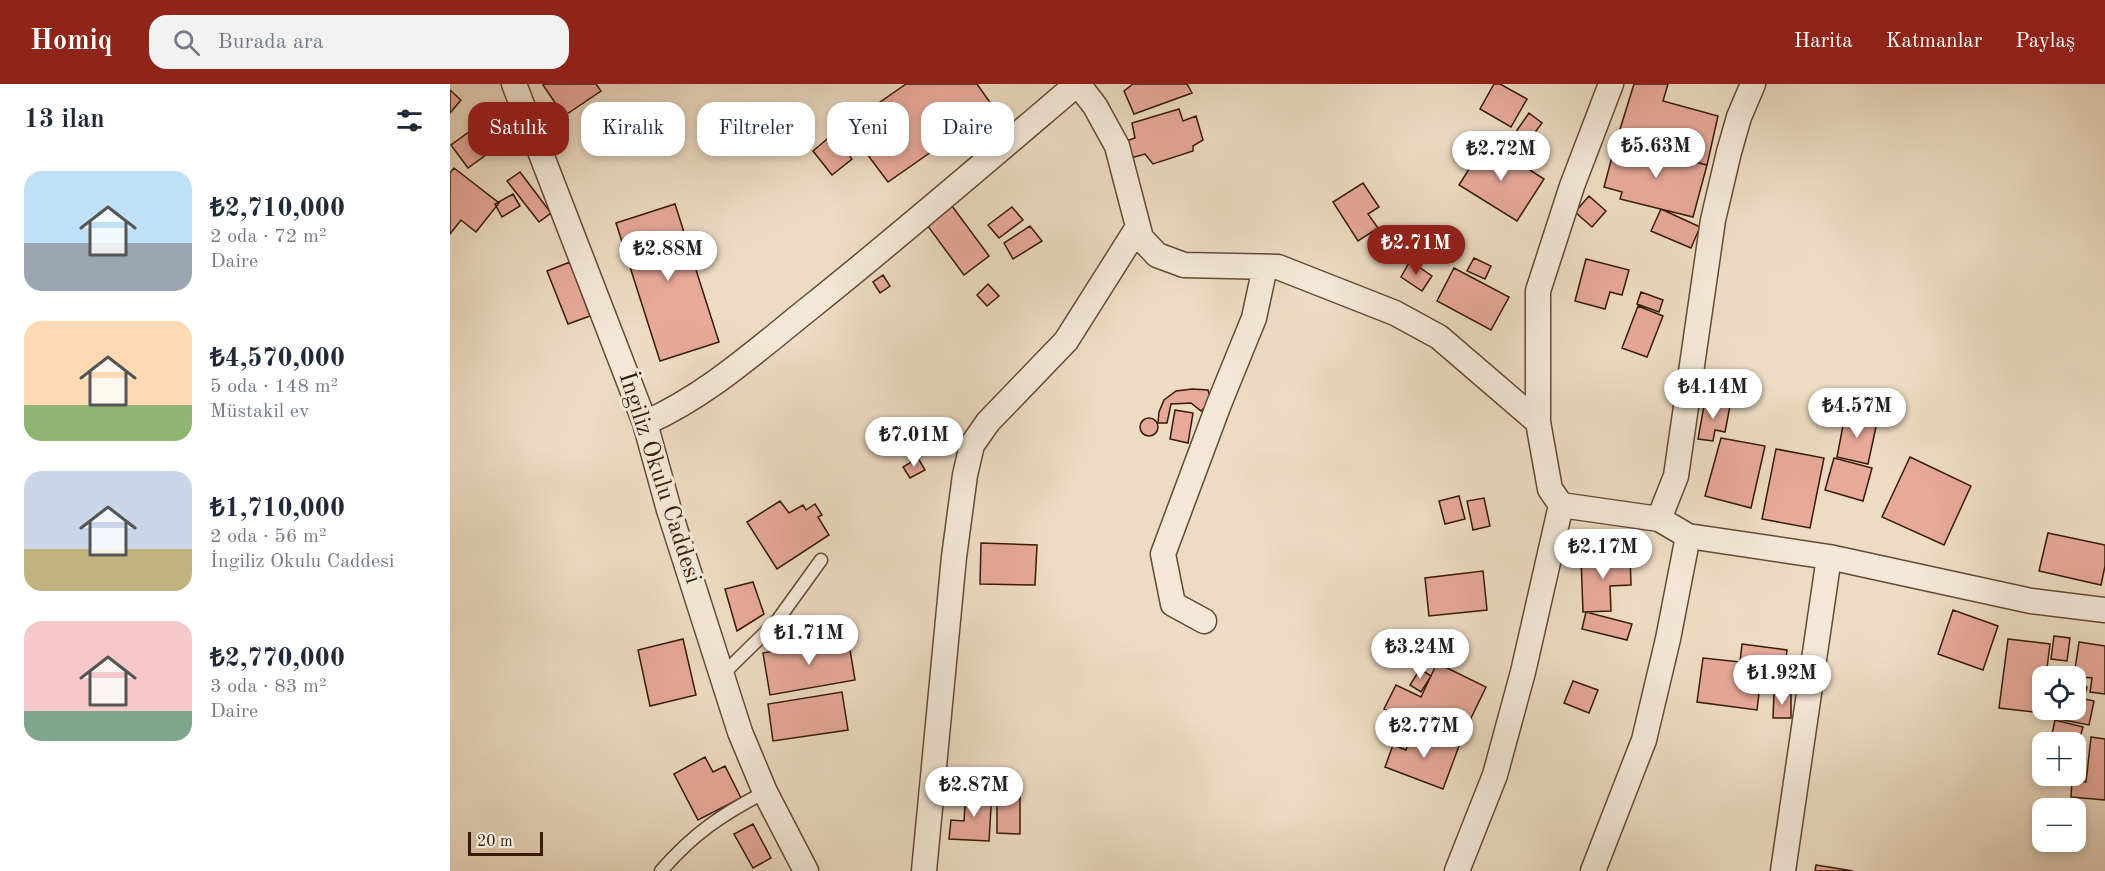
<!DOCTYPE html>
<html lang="tr">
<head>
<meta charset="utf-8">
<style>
  :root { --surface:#fff; --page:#f2f2f3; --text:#1f2937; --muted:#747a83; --accent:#8f2418 }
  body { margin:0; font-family:"Old Standard TT",serif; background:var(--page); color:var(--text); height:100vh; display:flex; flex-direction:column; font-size:22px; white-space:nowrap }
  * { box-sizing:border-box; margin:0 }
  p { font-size:20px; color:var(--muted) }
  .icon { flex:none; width:33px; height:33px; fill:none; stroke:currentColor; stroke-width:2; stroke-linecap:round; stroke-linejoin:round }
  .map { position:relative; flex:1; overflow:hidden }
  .details { display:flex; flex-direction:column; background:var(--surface); width:450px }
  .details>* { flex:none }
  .hud { position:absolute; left:18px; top:18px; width:570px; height:54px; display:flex; gap:12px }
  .tools { position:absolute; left:1582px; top:582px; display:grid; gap:12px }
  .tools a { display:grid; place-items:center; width:54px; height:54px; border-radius:12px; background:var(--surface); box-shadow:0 3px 9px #0003; font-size:30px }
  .scale { position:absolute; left:18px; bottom:15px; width:75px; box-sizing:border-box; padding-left:6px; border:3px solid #381a03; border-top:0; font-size:16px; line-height:21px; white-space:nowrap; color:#381a03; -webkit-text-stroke:4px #f3e8d8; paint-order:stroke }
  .price { position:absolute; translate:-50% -51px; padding:0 14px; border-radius:21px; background:#fff; color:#222; font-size:20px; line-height:39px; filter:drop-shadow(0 2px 3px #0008) }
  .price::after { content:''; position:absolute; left:50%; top:36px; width:18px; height:14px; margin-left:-9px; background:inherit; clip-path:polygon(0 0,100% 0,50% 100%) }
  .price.current { background:var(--accent); color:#fff }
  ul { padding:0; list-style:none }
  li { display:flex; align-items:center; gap:18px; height:150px; padding:0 24px }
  li span { display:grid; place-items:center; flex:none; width:168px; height:120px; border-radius:18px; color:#555 }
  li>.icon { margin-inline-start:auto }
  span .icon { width:72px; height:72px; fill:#fffc; stroke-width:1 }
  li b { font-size:26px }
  h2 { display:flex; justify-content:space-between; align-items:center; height:72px; padding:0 24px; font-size:26px }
  .chip { padding:0 21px; border-radius:18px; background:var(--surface); box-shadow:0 3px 9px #0003; font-size:21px; line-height:54px }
  .chip.current { background:var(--accent); color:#fff }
  header { display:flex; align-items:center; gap:36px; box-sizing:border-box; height:84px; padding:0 30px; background:var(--accent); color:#fff }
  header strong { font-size:28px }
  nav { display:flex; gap:33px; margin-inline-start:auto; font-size:21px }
  .search { width:420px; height:54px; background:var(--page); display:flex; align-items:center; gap:15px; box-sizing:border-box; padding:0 21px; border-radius:18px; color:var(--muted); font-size:22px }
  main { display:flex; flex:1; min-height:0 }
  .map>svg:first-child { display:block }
  .building { fill:#e7a99a; stroke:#381a03; stroke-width:1.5 }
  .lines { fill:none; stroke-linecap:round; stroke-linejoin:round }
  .service-casing { stroke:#654a33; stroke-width:15 }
  .minor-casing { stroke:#654a33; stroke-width:27 }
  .service { stroke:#f3e8d8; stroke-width:12 }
  .minor { stroke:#f3e8d8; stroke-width:24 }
  .labels { text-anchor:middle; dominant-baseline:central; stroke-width:6; stroke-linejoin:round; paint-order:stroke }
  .street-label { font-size:24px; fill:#381a03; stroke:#f3e8d8 }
</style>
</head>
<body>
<header>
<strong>Homiq</strong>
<div class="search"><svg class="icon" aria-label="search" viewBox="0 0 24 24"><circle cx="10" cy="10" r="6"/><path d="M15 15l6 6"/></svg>Burada ara</div>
<nav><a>Harita</a><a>Katmanlar</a><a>Paylaş</a></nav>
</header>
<main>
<section class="details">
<h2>13 ilan<svg class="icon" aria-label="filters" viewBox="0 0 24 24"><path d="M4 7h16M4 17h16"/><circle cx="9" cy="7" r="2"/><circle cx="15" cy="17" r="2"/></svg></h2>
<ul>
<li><span style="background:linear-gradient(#bfe0f5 60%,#9aa5b1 0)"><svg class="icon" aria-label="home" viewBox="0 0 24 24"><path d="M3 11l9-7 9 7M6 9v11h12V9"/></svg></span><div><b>₺2,710,000</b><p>2 oda · 72 m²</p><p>Daire</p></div></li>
<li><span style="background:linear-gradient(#ffd9b3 70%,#8fb573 0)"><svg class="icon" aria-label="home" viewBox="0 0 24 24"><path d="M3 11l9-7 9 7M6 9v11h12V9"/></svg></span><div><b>₺4,570,000</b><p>5 oda · 148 m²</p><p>Müstakil ev</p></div></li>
<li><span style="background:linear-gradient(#c9d6e8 65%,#c2b280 0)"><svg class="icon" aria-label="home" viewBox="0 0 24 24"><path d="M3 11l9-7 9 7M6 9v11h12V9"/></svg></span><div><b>₺1,710,000</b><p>2 oda · 56 m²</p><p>İngiliz Okulu Caddesi</p></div></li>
<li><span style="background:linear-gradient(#f6c9c9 75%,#7fa58c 0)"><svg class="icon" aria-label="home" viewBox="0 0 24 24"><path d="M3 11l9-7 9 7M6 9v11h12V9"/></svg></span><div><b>₺2,770,000</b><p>3 oda · 83 m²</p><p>Daire</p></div></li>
</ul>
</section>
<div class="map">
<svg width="1655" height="787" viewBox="0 0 1655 787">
  <rect width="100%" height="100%" fill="#eddbc3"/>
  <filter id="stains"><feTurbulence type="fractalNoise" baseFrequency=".00333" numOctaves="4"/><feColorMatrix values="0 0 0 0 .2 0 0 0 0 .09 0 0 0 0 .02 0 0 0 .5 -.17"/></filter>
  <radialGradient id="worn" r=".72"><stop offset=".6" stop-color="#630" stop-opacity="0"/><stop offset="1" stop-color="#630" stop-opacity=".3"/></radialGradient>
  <!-- building -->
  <path class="building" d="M95,0H146L151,7L114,32L93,1Z
    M456,0H527L544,24L438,98L396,42Z
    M683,0H737L742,9L684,30L674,7Z
    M1044,0H1050L1077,15L1061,43L1030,25Z
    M1184,0H1218L1213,17L1268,32L1257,81L1166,58Z
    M0,6L11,16L0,29Z
    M729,25L733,37L746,32L753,56L743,62V67L703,80L695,70L681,74L676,57L685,54L682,39Z
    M1079,29L1092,39L1078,58L1065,49Z
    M38,34L55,57L18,84L1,61Z
    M383,50L402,75L382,91L363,67Z
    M1036,58L1094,95L1067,137L1009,101Z
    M1166,58L1257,81L1243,133L1170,115L1172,108L1154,103Z
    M4,84L49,119L26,148L11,136L0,150V89Z
    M70,88L101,129L89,138L57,97Z
    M913,99L929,123L918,130L928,144L908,157L883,118Z
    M63,110L70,122L52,133L45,120Z
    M1139,112L1156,127L1142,143L1125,128Z
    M225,120L269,258L210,277L166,139Z
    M502,122L539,172L514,191L477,141Z
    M562,123L573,136L549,154L538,141Z
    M1211,125L1250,143L1241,164L1201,147Z
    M580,142L592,157L563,175L554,159Z
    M1024,174L1041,182L1035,195L1017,187Z
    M1136,175L1179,186L1172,211L1160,208L1155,225L1125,217Z
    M960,177L982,192L972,207L951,193Z
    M120,178L140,232L118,240L97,187Z
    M1004,184L1059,213L1041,246L987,217Z
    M433,191L440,202L430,209L423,198Z
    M538,200L549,212L537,222L527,211Z
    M1191,208L1213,216L1209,228L1187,220Z
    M1188,222L1213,232L1197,273L1172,264Z
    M742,305L758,306L760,313L758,320L751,327L741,319L721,320L717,339H708L709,328L714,316L726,307Z
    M1255,316L1280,322L1275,348L1265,346L1263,357L1248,355Z
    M725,326L743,329L738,359L720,355Z
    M1395,331L1427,338L1418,380L1387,373Z
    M690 343a9 9 0 1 1 18 0a9 9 0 1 1-18 0Z
    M1271,354L1315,362L1301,424L1255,412Z
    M1326,365L1374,374L1360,444L1312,435Z
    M1460,373L1521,402L1494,461L1432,433Z
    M468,374L475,386L460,394L453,383Z
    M1384,374L1422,384L1413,417L1375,406Z
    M1009,412L1015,435L995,440L989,417Z
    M1034,414L1040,442L1023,446L1017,417Z
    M330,417L339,429L353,421L356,426L365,420L372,431L368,433L379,451L327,485L297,438Z
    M1598,449L1655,461V482L1651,501L1589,487Z
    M531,459L587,461L585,501L530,500Z
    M1180,471L1181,501L1160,502L1161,527L1133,528L1131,474Z
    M1033,487L1037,526L979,532L975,494Z
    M303,498L314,530L287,547L275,505Z
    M1503,526L1548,542L1533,586L1488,570Z
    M1136,528L1182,540L1177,556L1132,545Z
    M1604,552L1620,554L1617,577L1601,575Z
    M398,554L405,596L320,611L313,569Z
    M233,555L246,611L200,622L188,566Z
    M1558,555L1600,560L1596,592H1593L1592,629L1549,624Z
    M1629,558L1655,562V610L1640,608L1642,594L1624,592Z
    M1292,560L1337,566L1332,604L1310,601L1307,626L1247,618L1253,574L1290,578Z
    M987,579L1036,603L1008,661L934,625L946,601L971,613Z
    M970,585L981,592L971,608L960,601Z
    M1123,597L1148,606L1139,629L1114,619Z
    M1626,601L1637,603L1634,615L1644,617L1639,641L1597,633L1598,626H1626Z
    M392,608L398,646L323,657L318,620Z
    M1324,609H1341V634H1323Z
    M1605,636L1633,643L1629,657L1602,650Z
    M963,646L1009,662L993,705L935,683L943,661L956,666Z
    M1641,653L1655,655V716L1621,713L1622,696L1636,698Z
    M255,673L263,688L275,682L291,714L248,736L224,690Z
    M516,705L542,707L539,757L499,755L501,736L514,737Z
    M547,708H570V750L547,749Z
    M303,740L321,774L303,784L284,750Z
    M1366,781L1403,787H1365Z"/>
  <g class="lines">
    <!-- service casing -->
    <g class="service-casing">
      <path id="service" d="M273,590L327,537L371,476
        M211,787C243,750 271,731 315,708"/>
    </g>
    <!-- minor casing -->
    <g class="minor-casing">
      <path id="minor" d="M64,0L195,339L219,426L290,648L315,708L356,787
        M628,0L645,22L667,62L691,154L707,171L734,181L828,183L945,229L989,253L1088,338
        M1161,0L1122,102L1088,207V338L1100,405L1111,421L1209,435L1238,452L1379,473L1581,517L1655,526
        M195,339C258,311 308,265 362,222C452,150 539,75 627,0
        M1209,435L1226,392L1263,136L1279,68L1289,33L1303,0
        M754,537L723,520L713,470L769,320L804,234L815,183
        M474,787L504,473L515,391L522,361L538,338L616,257L688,143
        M1007,787L1045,691L1073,588L1111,421
        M1143,787L1194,656L1218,555L1238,452
        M1333,787L1379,473"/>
    </g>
    <!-- service -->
    <use href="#service" class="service"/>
    <!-- minor -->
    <use href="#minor" class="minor"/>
  </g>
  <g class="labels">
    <!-- street labels -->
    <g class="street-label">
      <text transform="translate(209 394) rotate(72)">İngiliz Okulu Caddesi</text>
    </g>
  </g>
  <rect width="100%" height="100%" filter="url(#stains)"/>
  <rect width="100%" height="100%" fill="url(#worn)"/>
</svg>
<div class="tools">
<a><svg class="icon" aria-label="locate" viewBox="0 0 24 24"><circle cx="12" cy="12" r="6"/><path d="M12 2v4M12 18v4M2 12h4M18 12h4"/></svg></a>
<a>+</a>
<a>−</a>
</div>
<div class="scale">20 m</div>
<b class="price" style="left:1206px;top:95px">₺5.63M</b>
<b class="price" style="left:1051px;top:98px">₺2.72M</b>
<b class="price current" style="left:966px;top:192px">₺2.71M</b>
<b class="price" style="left:218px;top:198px">₺2.88M</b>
<b class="price" style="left:1263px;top:336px">₺4.14M</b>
<b class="price" style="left:1407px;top:355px">₺4.57M</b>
<b class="price" style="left:464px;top:384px">₺7.01M</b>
<b class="price" style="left:1153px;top:496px">₺2.17M</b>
<b class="price" style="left:359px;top:582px">₺1.71M</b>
<b class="price" style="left:970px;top:596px">₺3.24M</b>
<b class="price" style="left:1332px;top:622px">₺1.92M</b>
<b class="price" style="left:974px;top:675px">₺2.77M</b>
<b class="price" style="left:524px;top:734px">₺2.87M</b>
<div class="hud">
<a class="chip current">Satılık</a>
<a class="chip">Kiralık</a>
<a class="chip">Filtreler</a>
<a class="chip">Yeni</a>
<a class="chip">Daire</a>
</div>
</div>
</main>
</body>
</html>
